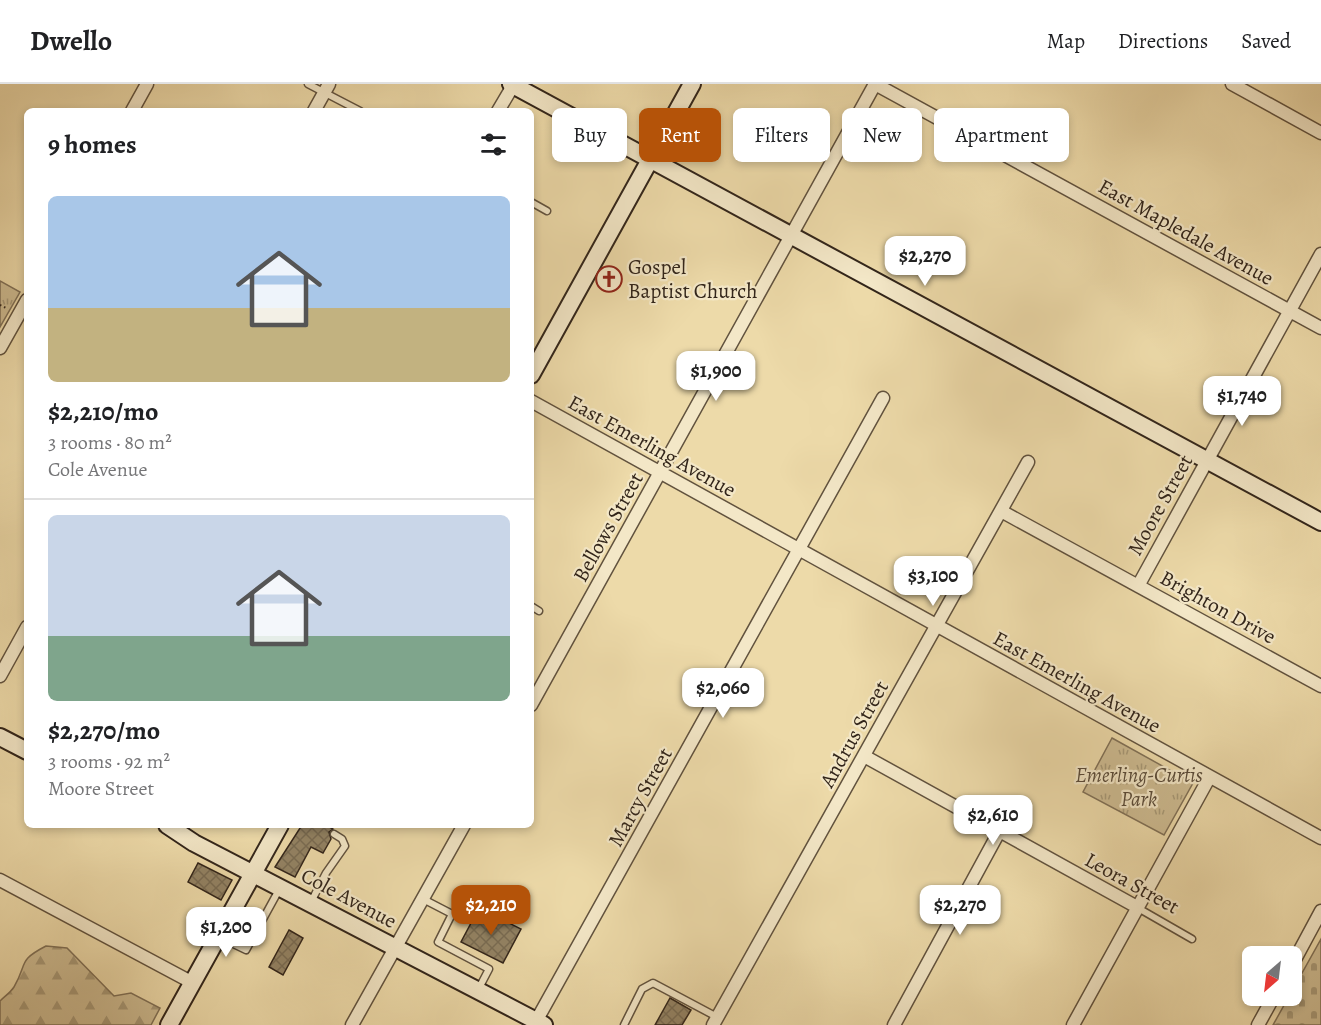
<!DOCTYPE html>
<html lang="en">
<head>
<meta charset="utf-8">
<style>
  :root { --surface:#fff; --page:#f2f2f2; --text:#202124; --muted:#757577; --line:#e0e0e0; --accent:#b45309 }
  body { margin:0; font-family:Alegreya,serif; background:var(--page); color:var(--text); height:100vh; display:flex; flex-direction:column; font-size:22px; white-space:nowrap }
  * { box-sizing:border-box; margin:0 }
  p { font-size:20px; color:var(--muted) }
  .icon { flex:none; width:33px; height:33px; fill:none; stroke:currentColor; stroke-width:2; stroke-linecap:round; stroke-linejoin:round }
  .map { position:relative; flex:1; overflow:hidden }
  .drawer { position:absolute; left:24px; top:24px; width:510px; height:720px; display:flex; flex-direction:column; background:var(--surface); border-radius:9px; box-shadow:0 3px 9px #0003 }
  .drawer>* { flex:none }
  .guide { position:absolute; left:552px; top:24px; width:570px; height:54px; display:flex; gap:12px }
  .needle { width:39px; rotate:208deg }
  .controls { position:absolute; left:1242px; top:862px; display:grid; gap:12px }
  .controls a { display:grid; place-items:center; width:60px; height:60px; border-radius:9px; background:var(--surface); box-shadow:0 3px 9px #0003; font-size:30px }
  .price { position:absolute; translate:-50% -51px; padding:0 14px; border-radius:12px; background:#fff; color:#222; font-size:20px; line-height:39px; filter:drop-shadow(0 2px 3px #0008) }
  .price::after { content:''; position:absolute; left:50%; top:36px; width:18px; height:14px; margin-left:-9px; background:inherit; clip-path:polygon(0 0,100% 0,50% 100%) }
  .price.active { background:var(--accent); color:#fff }
  ul { padding:0; list-style:none }
  li { display:grid; align-content:center; gap:12px; height:318px; padding:0 24px }
  li+li { border-top:2px solid var(--line) }
  li span { display:grid; place-items:center; height:186px; border-radius:9px; color:#555 }
  li>.icon { margin-inline-start:auto }
  span .icon { width:108px; height:108px; fill:#fffc; stroke-width:1 }
  li b { font-size:26px }
  h2 { display:flex; justify-content:space-between; align-items:center; height:72px; padding:0 24px; font-size:26px }
  .chip { padding:0 21px; border-radius:9px; background:var(--surface); box-shadow:0 3px 9px #0003; font-size:21px; line-height:54px }
  .chip.active { background:var(--accent); color:#fff }
  header { display:flex; align-items:center; gap:36px; box-sizing:border-box; height:84px; padding:0 30px; background:var(--surface); border-bottom:2px solid var(--line) }
  header strong { font-size:28px }
  nav { display:flex; gap:33px; margin-inline-start:auto; font-size:21px }
  .map>svg:first-child { display:block }
  .forest { fill:url(#forest-firs); stroke:#807056; stroke-width:1.5 }
  .cemetery { fill:url(#cemetery-stones); stroke:#807056; stroke-width:1.5 }
  .park { fill:url(#park-tufts); stroke:#807056; stroke-width:1.5 }
  .building { fill:url(#building-cross-hatch); stroke:#32251a; stroke-width:1.5 }
  .lines { fill:none; stroke-linecap:round; stroke-linejoin:round }
  .lane-casing { stroke:#61523e; stroke-width:9 }
  .street-casing { stroke:#61523e; stroke-width:15 }
  .secondary-casing { stroke:#32251a; stroke-width:20 }
  .path { stroke:#32251a; stroke-width:2; stroke-dasharray:1.5 3; stroke-linecap:butt }
  .lane { stroke:#f3e7c7; stroke-width:6 }
  .street { stroke:#f3e7c7; stroke-width:12 }
  .secondary { stroke:#f3e7c7; stroke-width:16 }
  .labels { text-anchor:middle; dominant-baseline:central; stroke-width:4.5; stroke-linejoin:round; paint-order:stroke }
  .street-label { font-size:21px; fill:#32251a; stroke:#f3e7c7 }
  .poi-label { font-size:21px; fill:#32251a; stroke:#f3e7c7; text-anchor:start }
  .park-label { font-size:21px; font-style:italic; fill:#594a38; stroke:#f3e7c7 }
</style>
</head>
<body>
<header>
<strong>Dwello</strong>
<nav><a>Map</a><a>Directions</a><a>Saved</a></nav>
</header>
<div class="map">
<svg width="1321" height="941" viewBox="0 0 1321 941">
  <defs>
    <pattern id="forest-firs" width="22" height="20" patternUnits="userSpaceOnUse" patternTransform="scale(1.5)"><rect width="22" height="20" fill="#cdbb91"/><path d="M5 1l3.5 6h-7zM16 11l3.5 6h-7z" fill="#a79876"/></pattern>
    <pattern id="cemetery-stones" width="16" height="16" patternUnits="userSpaceOnUse" patternTransform="scale(1.5)"><rect width="16" height="16" fill="#cdbb91"/><path d="M2 7V4a2 2 0 0 1 4 0v3zM10 15v-3a2 2 0 0 1 4 0v3z" fill="#a79876"/></pattern>
    <pattern id="park-tufts" width="24" height="20" patternUnits="userSpaceOnUse" patternTransform="scale(1.5)"><rect width="24" height="20" fill="#cdbb91"/><path d="M3 7l-1-3M5 7V3M7 7l1-3M15 17l-1-3M17 17v-4M19 17l1-3" fill="none" stroke="#a79876"/></pattern>
    <pattern id="building-cross-hatch" width="8" height="8" patternUnits="userSpaceOnUse" patternTransform="scale(1.5)"><rect width="8" height="8" fill="#938364"/><path d="M0 0l8 8M0 8l8-8" fill="none" stroke="#796b52"/></pattern>
  </defs>
  <rect width="100%" height="100%" fill="#eddaa9"/>
  <filter id="stains"><feTurbulence type="fractalNoise" baseFrequency=".00333" numOctaves="4"/><feColorMatrix values="0 0 0 0 .2 0 0 0 0 .09 0 0 0 0 .02 0 0 0 .5 -.17"/></filter>
  <radialGradient id="worn" r=".72"><stop offset=".6" stop-color="#630" stop-opacity="0"/><stop offset="1" stop-color="#630" stop-opacity=".3"/></radialGradient>
  <!-- forest -->
  <path class="forest" d="M46,862L67,864L114,912L131,909L160,924L151,941H0V917C4,913 11,908 14,903C28,879 17,877 46,862Z"/>
  <!-- cemetery -->
  <path class="cemetery" d="M1321,855V941H1273Z"/>
  <!-- park -->
  <path class="park" d="M0,197L20,208L0,243Z
    M1112,654L1193,699L1164,751L1083,708Z"/>
  <!-- building -->
  <path class="building" d="M302,741H326L333,745L329,748L331,755L323,769L311,763L295,793L275,783Z
    M198,779L232,796L221,816L188,798Z
    M479,824L521,845L503,879L461,858Z
    M289,846L303,854L283,891L269,883Z
    M670,914L691,926L682,941H655Z"/>
  <g class="lines">
    <!-- lane casing -->
    <g class="lane-casing">
      <path id="lane" d="M308,0L360,27
        M531,118L547,127
        M531,522L539,527
        M423,815L452,830L438,858L489,885L478,906
        M311,818L326,789L345,762L342,755L334,750
        M1138,824L1192,855
        M219,853L246,866L280,804
        M624,941L642,905L653,899L717,933"/>
    </g>
    <!-- street casing -->
    <g class="street-casing">
      <path id="street" d="M875,0L1321,244
        M1232,0L1321,49
        M132,27L147,0
        M314,27L329,0
        M498,27L514,0
        M0,264L27,216
        M531,317L1321,754
        M1001,427L1321,602
        M1138,502L1321,170
        M0,592L27,543
        M531,621L875,0
        M864,672L1137,823
        M0,796L193,899
        M1292,881L1321,827
        M352,941L464,741
        M534,941L883,314
        M713,941L1028,378
        M894,941L999,748
        M1073,941L1209,694
        M1258,941L1274,912"/>
    </g>
    <!-- secondary casing -->
    <g class="secondary-casing">
      <path id="secondary" d="M511,0L1321,438
        M531,291L692,0
        M0,653L27,667
        M167,741L194,759L544,941
        M169,941L280,741"/>
    </g>
    <!-- path -->
    <path class="path" d="M0,221L8,225"/>
    <!-- lane -->
    <use href="#lane" class="lane"/>
    <!-- street -->
    <use href="#street" class="street"/>
    <!-- secondary -->
    <use href="#secondary" class="secondary"/>
  </g>
  <!-- icons -->
  <defs>
    <g id="church-ring" transform="scale(1.35)"><circle r="9.5" fill="#f3e7c7" stroke="#8f2418" stroke-width="1.5"/><path d="M-1.2-6h2.4v3.5h3.3v2.4h-3.3V6h-2.4V-.1h-3.3v-2.4h3.3Z" fill="#8f2418"/></g>
  </defs>
  <g fill-rule="evenodd">
    <use href="#church-ring" x="609" y="195"/>
  </g>
  <g class="labels">
    <!-- street labels -->
    <g class="street-label">
      <text transform="translate(1186 148) rotate(29)">East Mapledale Avenue</text>
      <text transform="translate(652 362) rotate(29)">East Emerling Avenue</text>
      <text transform="translate(1160 421) rotate(-61)">Moore Street</text>
      <text transform="translate(608 443) rotate(-61)">Bellows Street</text>
      <text transform="translate(1218 523) rotate(29)">Brighton Drive</text>
      <text transform="translate(1077 598) rotate(29)">East Emerling Avenue</text>
      <text transform="translate(854 650) rotate(-61)">Andrus Street</text>
      <text transform="translate(640 713) rotate(-61)">Marcy Street</text>
      <text transform="translate(1132 799) rotate(29)">Leora Street</text>
      <text transform="translate(349 814) rotate(28)">Cole Avenue</text>
    </g>
    <!-- poi labels -->
    <g class="poi-label">
      <text x="628" y="183">Gospel<tspan x="628" dy="24">Baptist Church</tspan></text>
    </g>
    <!-- park labels -->
    <g class="park-label">
      <text x="1139" y="691">Emerling-Curtis<tspan x="1139" dy="24">Park</tspan></text>
    </g>
  </g>
  <rect width="100%" height="100%" filter="url(#stains)"/>
  <rect width="100%" height="100%" fill="url(#worn)"/>
</svg>
<div class="controls">
<a><svg class="needle" viewBox="-14 -14 28 28"><path d="M0-13l5 13h-10z" fill="#e53935"/><path d="M0 13l5-13h-10z" fill="#757577"/></svg></a>
</div>
<b class="price" style="left:925px;top:203px">$2,270</b>
<b class="price" style="left:716px;top:318px">$1,900</b>
<b class="price" style="left:1242px;top:343px">$1,740</b>
<b class="price" style="left:933px;top:523px">$3,100</b>
<b class="price" style="left:723px;top:635px">$2,060</b>
<b class="price" style="left:993px;top:762px">$2,610</b>
<b class="price active" style="left:491px;top:852px">$2,210</b>
<b class="price" style="left:960px;top:852px">$2,270</b>
<b class="price" style="left:226px;top:874px">$1,200</b>
<div class="guide">
<a class="chip">Buy</a>
<a class="chip active">Rent</a>
<a class="chip">Filters</a>
<a class="chip">New</a>
<a class="chip">Apartment</a>
</div>
<section class="drawer">
<h2>9 homes<svg class="icon" aria-label="filters" viewBox="0 0 24 24"><path d="M4 7h16M4 17h16"/><circle cx="9" cy="7" r="2"/><circle cx="15" cy="17" r="2"/></svg></h2>
<ul>
<li><span style="background:linear-gradient(#a9c7e8 60%,#c2b280 0)"><svg class="icon" aria-label="home" viewBox="0 0 24 24"><path d="M3 11l9-7 9 7M6 9v11h12V9"/></svg></span><div><b>$2,210/mo</b><p>3 rooms · 80 m²</p><p>Cole Avenue</p></div></li>
<li><span style="background:linear-gradient(#c9d6e8 65%,#7fa58c 0)"><svg class="icon" aria-label="home" viewBox="0 0 24 24"><path d="M3 11l9-7 9 7M6 9v11h12V9"/></svg></span><div><b>$2,270/mo</b><p>3 rooms · 92 m²</p><p>Moore Street</p></div></li>
</ul>
</section>
</div>
</body>
</html>
